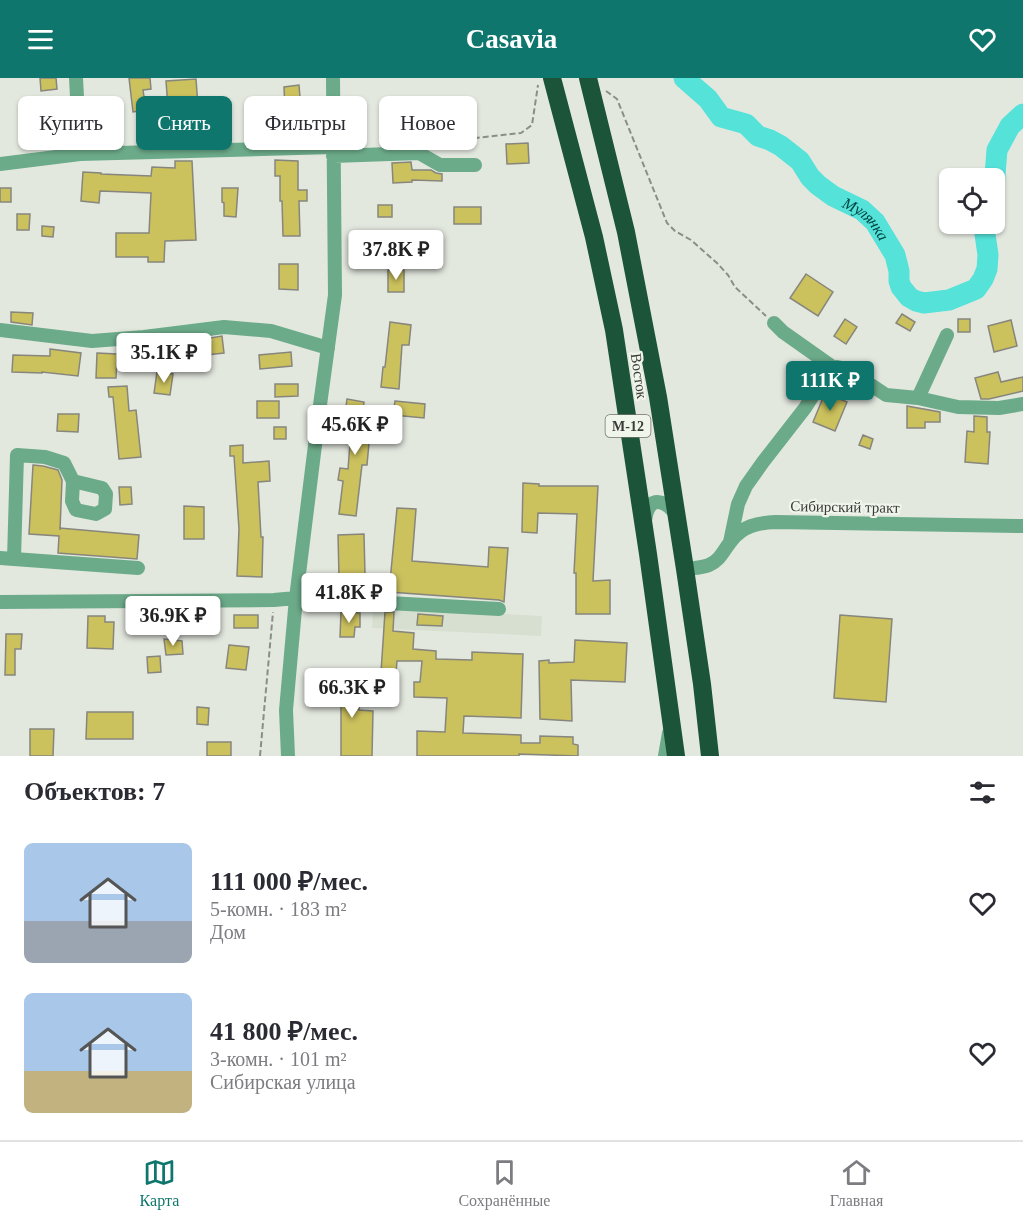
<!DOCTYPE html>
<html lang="ru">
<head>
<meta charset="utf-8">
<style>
  :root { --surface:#fff; --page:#f2f2f3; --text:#2b2b33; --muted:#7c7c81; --line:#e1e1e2; --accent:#0f766e }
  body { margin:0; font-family:"Times New Roman",serif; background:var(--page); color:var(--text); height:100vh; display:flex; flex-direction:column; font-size:22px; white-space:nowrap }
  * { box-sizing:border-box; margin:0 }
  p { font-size:20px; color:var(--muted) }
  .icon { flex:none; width:33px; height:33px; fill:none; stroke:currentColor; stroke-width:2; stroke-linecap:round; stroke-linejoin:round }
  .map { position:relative; height:678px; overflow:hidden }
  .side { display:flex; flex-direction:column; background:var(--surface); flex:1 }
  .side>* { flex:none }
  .hud { position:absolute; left:18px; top:18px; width:600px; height:54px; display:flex; gap:12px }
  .fabs { position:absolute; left:939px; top:90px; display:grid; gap:12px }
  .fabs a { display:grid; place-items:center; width:66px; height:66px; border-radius:9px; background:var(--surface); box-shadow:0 2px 4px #0004; font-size:30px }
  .price { position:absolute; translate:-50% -51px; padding:0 14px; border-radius:6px; background:#fff; color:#222; font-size:20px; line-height:39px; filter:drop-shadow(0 2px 3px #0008) }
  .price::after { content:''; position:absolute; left:50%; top:36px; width:18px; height:14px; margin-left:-9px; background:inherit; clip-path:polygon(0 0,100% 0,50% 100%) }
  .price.active { background:var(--accent); color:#fff }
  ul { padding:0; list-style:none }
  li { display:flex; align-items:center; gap:18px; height:150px; padding:0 24px }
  li span { display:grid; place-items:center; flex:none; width:168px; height:120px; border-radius:9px; color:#555 }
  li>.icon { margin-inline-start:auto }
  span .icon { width:72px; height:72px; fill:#fffc; stroke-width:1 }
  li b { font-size:26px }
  h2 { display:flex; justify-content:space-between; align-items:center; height:72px; padding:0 24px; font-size:26px }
  .chip { padding:0 21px; border-radius:9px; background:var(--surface); box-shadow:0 2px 4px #0004; font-size:21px; line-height:54px }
  .chip.active { background:var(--accent); color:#fff }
  header { display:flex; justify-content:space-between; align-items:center; height:78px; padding:0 24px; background:var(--accent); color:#fff; font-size:27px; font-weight:700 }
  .menu { display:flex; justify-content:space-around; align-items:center; height:84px; border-top:2px solid var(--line); background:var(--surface); font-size:16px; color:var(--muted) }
  .menu a { display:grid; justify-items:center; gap:3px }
  .menu .active { color:var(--accent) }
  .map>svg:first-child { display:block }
  .built { fill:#d7e0d0 }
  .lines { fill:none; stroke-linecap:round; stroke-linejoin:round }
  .river { stroke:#54e2d9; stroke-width:21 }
  .building { fill:#cbc15d; stroke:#87867d; stroke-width:1.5 }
  .path { stroke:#8a8e87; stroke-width:2; stroke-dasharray:6 3; stroke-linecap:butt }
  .minor { stroke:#6cab8a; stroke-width:14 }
  .highway { stroke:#1c543a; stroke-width:18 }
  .labels { text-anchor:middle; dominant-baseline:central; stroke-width:4.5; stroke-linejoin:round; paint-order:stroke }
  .shield { fill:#f0f5ec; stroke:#70736d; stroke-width:1.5 }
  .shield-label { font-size:14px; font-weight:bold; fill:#393b37 }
  .street-label { font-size:15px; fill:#393b37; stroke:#f0f5ec }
  .water-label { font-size:16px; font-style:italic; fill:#004441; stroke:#f0f5ec }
</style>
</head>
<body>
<header><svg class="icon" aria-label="menu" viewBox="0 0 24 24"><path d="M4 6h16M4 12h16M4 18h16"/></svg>Casavia<svg class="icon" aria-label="heart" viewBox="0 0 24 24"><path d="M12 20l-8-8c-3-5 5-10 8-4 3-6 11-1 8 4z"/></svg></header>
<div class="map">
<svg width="1023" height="678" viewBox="0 0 1023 678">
  <rect width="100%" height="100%" fill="#e3e8df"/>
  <!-- built -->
  <path class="built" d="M373,529L542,538L541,558L372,550Z"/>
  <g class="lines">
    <!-- river -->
    <g class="river">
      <path id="s1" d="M684,0L708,21L721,39L746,46L758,58L770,62L781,68L800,83L810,99L818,107L833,118L862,132L875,144L895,177L899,193V203L901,209L909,219L916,223L924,225L949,222L976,211L983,201L987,191L988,177L985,156V146"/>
      <path d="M994,109L997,72L1010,48L1023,36"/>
    </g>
  </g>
  <!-- building -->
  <path class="building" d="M40,0H56L57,11L41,13Z
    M129,0H150L151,11L143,12L146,32L133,34Z
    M196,1L198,28L168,30L166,3Z
    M299,7L301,31L285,33L284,9Z
    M47,29L60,31L53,67L40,65Z
    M402,33L403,54L387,55L385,34Z
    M316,37L317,47L305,49L304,39Z
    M175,39L176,48L201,47L200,42L213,41L214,59L184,60V58L165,60L163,40Z
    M270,41L272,54L261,56L259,43Z
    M412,49H428V59H412Z
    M528,65L529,85L507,86L506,66Z
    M275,82L298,83V112H307V123H299L300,158H283L282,123H280V98H275Z
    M175,83H192L196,162L165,163L164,184H148V179H116V155H149L151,115L100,113L99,125L81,123L83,94L101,95V96L151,98L152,89L175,90Z
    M411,84L412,92H431L436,95L442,96V103L412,102V104L393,105L392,85Z
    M0,110H11V124H0Z
    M222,110H238L236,139L224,138V125L222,124Z
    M378,127H392V139H378Z
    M454,129H481V146H454Z
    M17,136H30L29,152H17Z
    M42,148L54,149L53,159L42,158Z
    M279,186H298V212L279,211Z
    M388,192H404V214H388Z
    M806,196L833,214L818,238L790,220Z
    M11,234L33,235L32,247L11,244Z
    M902,236L915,244L910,253L896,245Z
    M845,241L857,249L846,266L834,258Z
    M958,241H970V254H958Z
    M1011,242L1017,268L994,274L988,248Z
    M390,244L411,247L409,267H402L399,311L381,309L383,289H385Z
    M222,258L224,275L206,277L190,275L191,262L204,263V261Z
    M50,271L81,275L78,298L42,294V295L12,294L13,277L50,278Z
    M291,274L292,288L260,291L259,277Z
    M97,275L117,276L116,300H96Z
    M157,294L173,296L170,317L154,315Z
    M998,294L1001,304L1023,299V313L989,321H981L975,300Z
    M275,306H298V318L275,319Z
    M127,308L129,333L136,332L141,379L119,381L113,319H109L108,309Z
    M825,315L847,324L835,353L813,344Z
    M347,321L364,324L362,340L374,341L372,355L370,354L367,387H362L356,438L339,436L343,403L338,402L340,390L348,391L351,352L343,351Z
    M257,323H279V340H257Z
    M395,323L425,326L424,340L393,337Z
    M907,328L940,334V344H925V350H907Z
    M58,336H79L78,354L57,353Z
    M974,338L987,339V354H990L988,386L965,384L967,353L974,354Z
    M274,349H286V361H274Z
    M863,357L873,361L870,371L859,367Z
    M243,367V385L269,383L270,403L258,404L261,459H263L262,499L237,498L239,451L234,378H230V368Z
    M33,387L43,388L58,392L62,402L60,452V450L139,457L137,481L58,475L59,458L29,456Z
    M523,405L539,406V408H598L593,503L610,502V536H576V495H574L577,436L538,435L537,455L522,454Z
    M119,409H131L132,426L120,427Z
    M184,428L204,429V461H184Z
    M397,430L416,431L412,483L488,489L489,469L508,470L504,524L499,522L389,514Z
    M364,456L365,497L339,498L338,457Z
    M341,534L360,535V549H355L354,559H340Z
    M385,534H394L393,553L414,555L413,571L436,573V581L472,582V574L523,576L521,640L464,638L463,655L521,657V665H540V658L573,659V666L578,667V678L519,676V678H417V653L445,654L447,620L414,619V604H420L422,583H397L396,595L381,594Z
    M418,536L443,538L442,548L417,547Z
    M234,537H258V550H234Z
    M840,537L892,541L886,624L834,620Z
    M88,538H105V544H114L113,571L87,570Z
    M6,556H22L21,571H15V597H5Z
    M164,561L182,563L183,576L166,577Z
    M575,562L627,565L625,604L571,602L572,643L540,641L539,583L549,582V585L574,584Z
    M229,567L249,569L246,592L226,590Z
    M160,578L161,594L148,595L147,579Z
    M307,594H321V603L307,604Z
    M323,604H359V632L373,633L372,678H341V618L324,619Z
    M197,629L209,630L208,647L197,646Z
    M87,634H133V661H86Z
    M30,651H54L53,678H30Z
    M207,664H231V678H207Z"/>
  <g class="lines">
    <!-- path -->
    <path class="path" d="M606,13L617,21L667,145L675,153L691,162L717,185L728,197L735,209L766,238
      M429,65L521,55L532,47L538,7
      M260,678L273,534"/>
    <!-- minor -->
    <path class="minor" d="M76,0L80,76
      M333,78L419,75L440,87H475
      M0,86L80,76L333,69
      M774,245L783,254L834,290
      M0,252L92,263L144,259L224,249L271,253L328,270
      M918,320L947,257
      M645,443C648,417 664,420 677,438
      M730,464L738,426L746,408L763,384L805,330L827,295L831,291L837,289L847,291L886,317L918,320L958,329L999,330L1023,326
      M0,480L14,481L17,377L45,379L64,385L73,403L72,423L76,432L96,436L105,431L106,416L102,410L73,403
      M14,481L138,490
      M685,491C693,490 702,490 709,487C721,482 724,471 732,462C743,448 757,445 775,444L1023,448
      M0,524L274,522L296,520L499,531
      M288,678L286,632L296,520L320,327L335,217L333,0
      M665,678L669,655"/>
    <!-- highway -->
    <path class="highway" d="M552,0L594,159L614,252L648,476L676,678
      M588,0L626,154L658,319L685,491L702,606L710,678"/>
  </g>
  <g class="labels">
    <!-- shield labels -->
    <rect class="shield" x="605.5" y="337" width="45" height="22" rx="4.5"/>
    <g class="shield-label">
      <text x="628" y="348">М-12</text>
    </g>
    <!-- street labels -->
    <g class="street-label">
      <text transform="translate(639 298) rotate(82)">Восток</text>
      <text transform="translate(845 429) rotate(1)">Сибирский тракт</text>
    </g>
    <!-- water labels -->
    <g class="water-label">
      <text stroke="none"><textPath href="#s1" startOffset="236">Мулянка</textPath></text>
    </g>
  </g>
</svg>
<div class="fabs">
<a><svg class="icon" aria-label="locate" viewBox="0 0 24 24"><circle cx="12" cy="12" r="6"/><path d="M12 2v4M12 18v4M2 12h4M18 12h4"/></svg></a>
</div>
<b class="price" style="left:396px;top:203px">37.8K ₽</b>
<b class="price" style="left:164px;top:306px">35.1K ₽</b>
<b class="price active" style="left:830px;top:334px">111K ₽</b>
<b class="price" style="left:355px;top:378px">45.6K ₽</b>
<b class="price" style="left:349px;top:546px">41.8K ₽</b>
<b class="price" style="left:173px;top:569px">36.9K ₽</b>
<b class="price" style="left:352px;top:641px">66.3K ₽</b>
<div class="hud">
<a class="chip">Купить</a>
<a class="chip active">Снять</a>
<a class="chip">Фильтры</a>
<a class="chip">Новое</a>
</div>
</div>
<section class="side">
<h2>Объектов: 7<svg class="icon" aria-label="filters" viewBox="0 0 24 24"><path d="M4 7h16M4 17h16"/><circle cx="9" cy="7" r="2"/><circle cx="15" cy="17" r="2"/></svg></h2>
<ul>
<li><span style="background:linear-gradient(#a9c7e8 65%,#9aa5b1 0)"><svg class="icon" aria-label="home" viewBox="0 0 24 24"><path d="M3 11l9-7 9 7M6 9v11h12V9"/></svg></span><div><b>111 000 ₽/мес.</b><p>5-комн. · 183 m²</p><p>Дом</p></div><svg class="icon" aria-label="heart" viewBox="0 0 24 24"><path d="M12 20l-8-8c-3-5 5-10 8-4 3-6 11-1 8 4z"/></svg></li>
<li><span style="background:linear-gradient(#a9c7e8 65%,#c2b280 0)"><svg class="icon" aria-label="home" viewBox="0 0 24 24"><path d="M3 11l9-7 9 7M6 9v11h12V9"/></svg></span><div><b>41 800 ₽/мес.</b><p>3-комн. · 101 m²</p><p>Сибирская улица</p></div><svg class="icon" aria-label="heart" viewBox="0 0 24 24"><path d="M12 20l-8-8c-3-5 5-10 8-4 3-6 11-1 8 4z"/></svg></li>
</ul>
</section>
<nav class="menu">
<a class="active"><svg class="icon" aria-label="map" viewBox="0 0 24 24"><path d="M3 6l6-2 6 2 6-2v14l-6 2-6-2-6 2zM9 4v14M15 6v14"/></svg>Карта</a>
<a><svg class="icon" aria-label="saved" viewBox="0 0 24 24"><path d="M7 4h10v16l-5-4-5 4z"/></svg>Сохранённые</a>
<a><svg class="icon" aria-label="home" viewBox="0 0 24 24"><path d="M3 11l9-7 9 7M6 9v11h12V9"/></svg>Главная</a>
</nav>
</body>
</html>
